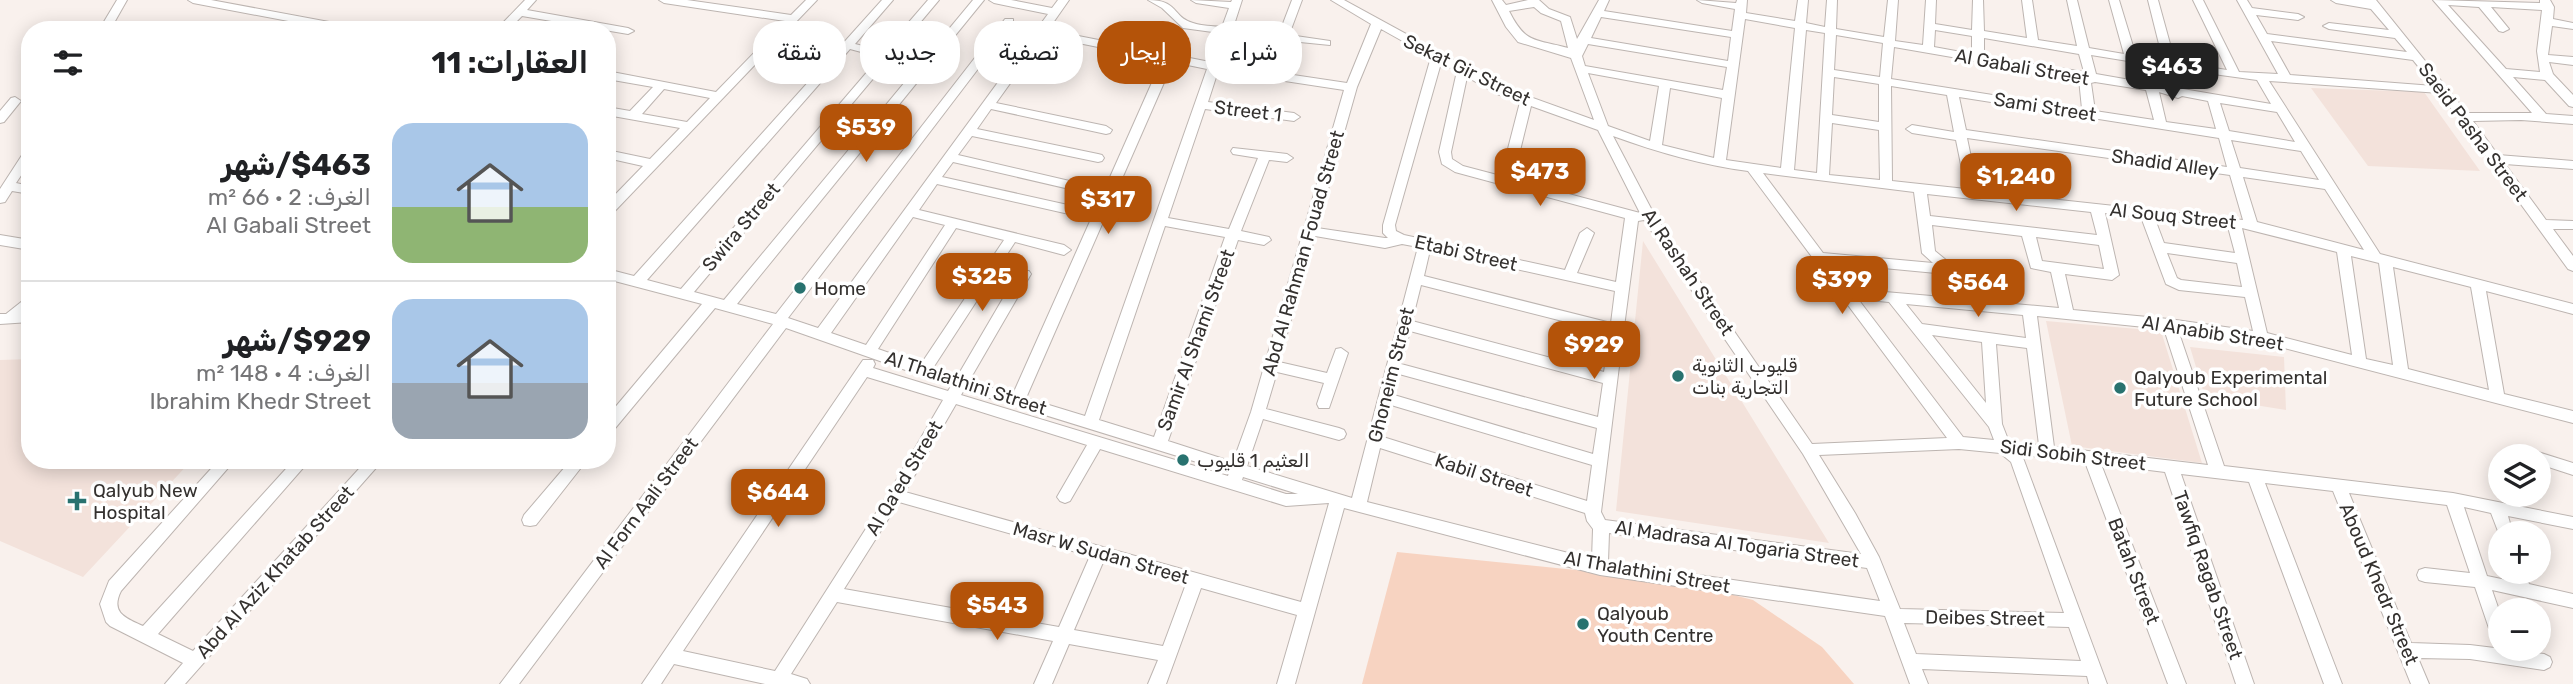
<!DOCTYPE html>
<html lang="ar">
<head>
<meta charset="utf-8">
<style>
  :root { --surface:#fff; --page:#f2f2f2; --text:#202124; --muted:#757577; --line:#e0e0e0; --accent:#b45309 }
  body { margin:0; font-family:Rubik,"Noto Sans Arabic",sans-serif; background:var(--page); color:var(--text); direction:rtl; height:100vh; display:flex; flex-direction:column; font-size:26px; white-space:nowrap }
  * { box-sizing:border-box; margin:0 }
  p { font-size:23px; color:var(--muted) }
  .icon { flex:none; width:38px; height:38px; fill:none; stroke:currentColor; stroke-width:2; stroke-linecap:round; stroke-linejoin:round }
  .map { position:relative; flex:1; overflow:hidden; direction:ltr }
  .details { position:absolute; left:21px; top:21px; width:595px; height:448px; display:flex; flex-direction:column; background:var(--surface); border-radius:28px; box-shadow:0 4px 18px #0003; direction:rtl }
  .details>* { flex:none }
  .guide { position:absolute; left:637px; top:21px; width:665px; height:63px; direction:rtl; display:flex; gap:14px }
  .fabs { position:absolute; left:2488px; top:444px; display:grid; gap:14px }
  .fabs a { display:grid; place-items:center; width:63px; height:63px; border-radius:50%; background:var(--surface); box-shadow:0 4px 18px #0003; font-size:35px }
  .price { position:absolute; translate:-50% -60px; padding:0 16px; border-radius:14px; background:var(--accent); color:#fff; font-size:23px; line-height:46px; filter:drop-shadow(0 2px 4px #0008) }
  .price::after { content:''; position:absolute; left:50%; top:42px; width:21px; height:16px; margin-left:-10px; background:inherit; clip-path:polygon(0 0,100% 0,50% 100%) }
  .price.current { background:#222; color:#fff }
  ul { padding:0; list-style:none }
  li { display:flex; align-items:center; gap:21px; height:175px; padding:0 28px }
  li+li { border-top:2px solid var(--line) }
  li span { display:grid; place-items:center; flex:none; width:196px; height:140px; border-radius:21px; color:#555 }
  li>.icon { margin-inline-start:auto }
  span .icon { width:84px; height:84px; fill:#fffc; stroke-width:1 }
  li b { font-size:30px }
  h2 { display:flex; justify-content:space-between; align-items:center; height:84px; padding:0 28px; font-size:30px }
  .tag { padding:0 24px; border-radius:28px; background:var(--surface); box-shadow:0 4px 18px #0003; font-size:24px; line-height:63px }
  .tag.current { background:var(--accent); color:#fff }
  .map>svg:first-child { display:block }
  .built { fill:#f3e2db }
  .green { fill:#f7d3c1 }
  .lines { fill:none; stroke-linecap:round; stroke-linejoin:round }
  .street-casing { stroke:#bdb5b1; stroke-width:2 }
  .street { fill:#fff; fill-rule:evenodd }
  .poi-dot { fill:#28726f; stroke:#fff; stroke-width:2.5 }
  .labels { text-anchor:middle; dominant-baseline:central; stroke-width:7; stroke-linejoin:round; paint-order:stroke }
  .street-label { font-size:19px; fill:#34312f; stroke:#fff }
  .poi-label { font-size:19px; fill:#34312f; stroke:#fff; text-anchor:start }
</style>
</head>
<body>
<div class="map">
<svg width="2573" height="684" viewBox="0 0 2573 684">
  <rect width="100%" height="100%" fill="#f9f1ed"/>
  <!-- built -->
  <path class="built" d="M2311,88L2424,92L2480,171L2368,166Z
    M1643,241L1829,543L1616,511Z
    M2046,321L2161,331L2202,463L2072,446Z
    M2190,347L2284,357L2286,410L2205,397Z
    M30,359V460H192L83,577L0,541V360Z"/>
  <!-- green -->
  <path class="green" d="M1397,552L1674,580L1753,600L1822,647L1854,684H1362Z"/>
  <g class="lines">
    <!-- street casing -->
    <g class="street-casing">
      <path id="street" d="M117,0H127L110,30H99Z
        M188,0H211L356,27L361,30H336L193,3Z
        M525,0H536L527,10L628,28L634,31L628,34L522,16L508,30H496Z
        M659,0H687L791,15L806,0H817L612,214L607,215V203L643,166L607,158V150L650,159L680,128L607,115V107L630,111L653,87L607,79V71L716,92L785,21L664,3ZM664,89L710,98L687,122L642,114Z
        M882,0H893L855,44L884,51L928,0H939L694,292L724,300L973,0H984L737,304L776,314L1005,19H1013V23L788,318L818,328L1048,14L994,3L989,0H1011L1052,8L1058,0H1069L1048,30L1210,62L1220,33L1183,28L1162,8L1148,0C1179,0 1172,17 1193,23C1201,26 1213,26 1222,27L1229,8L1196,3L1191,0L1231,2L1232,0H1242L1233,28L1279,34L1292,0H1302L1289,35L1330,41V45L1231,35L1221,64L1347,83L1371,24L1331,0H1344L1505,88L1594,120L1571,58L1518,42L1506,27L1492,0H1502L1506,5L1528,0H1539L1549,9L1570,17L1577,39L1599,0H1609L1604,11L1732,31L1735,9L1702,3L1697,0L1736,3L1737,0H1747L1746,13L1795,21L1798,0H1808L1806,23L1825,27L1827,0H1837L1836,29L1884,37L1888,0H1898L1895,41L1923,45L1926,0H1936L1935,24L1972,30L1973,0H1983L1984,31L2027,38L2022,0H2032L2038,40L2077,46L2067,0H2077L2089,48L2124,54L2109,0H2119L2136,56L2163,60L2148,0H2158L2175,62L2227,70L2193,0H2203L2239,72L2278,74L2237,0H2247L2252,8L2298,14L2304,17L2298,20L2256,15L2267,34L2407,52L2395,38L2329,29L2323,26L2329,23L2389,30L2371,9L2336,3L2331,0H2376L2467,113H2532L2433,0L2540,3V0H2550L2554,7L2553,19L2573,23V29L2552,26L2548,55L2573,57V65L2549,62L2553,74L2573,95V107L2569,106L2545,80L2513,77L2546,114L2573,116V124L2521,120L2473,121L2498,155L2573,161V169L2505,164L2546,220L2573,221V229H2553L2573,256V271L2568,269L2491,163L2488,162L2487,157L2440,93L2269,81L2380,254L2573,304V314L2486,291L2504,394L2573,411V423L2261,342L2178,330L2224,466L2453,493L2573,517V529L2508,516L2513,534H2501V539L2491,513L2464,507L2487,576L2511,581L2509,572H2525L2529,584L2573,594V608L2492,590L2501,616V648L2495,646L2475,587L2425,582L2419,580L2417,575L2419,570L2425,568L2470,573L2447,505L2349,493L2411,643L2470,645L2544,654L2550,657L2552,662L2550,667L2544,670L2470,659L2418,658L2429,684H2411L2333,491L2265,483L2342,684H2324L2249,482L2181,474L2254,684H2236L2165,472L2101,464L2186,684H2168L2085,462L2022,455L2107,684H2089L2087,676L1922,669L1928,684H1910L1885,616L1600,575L1344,508L1295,684H1277L1297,615L1201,588L1166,684H1148L1158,660L1069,644L1052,684H1034L1053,641L837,602L791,674L807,679L810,684H765L674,664L661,684H642L863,360H873L875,364L873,368L948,391L951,386L786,328L519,684H500L773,324L715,308L612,432L607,434V417L702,304L607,279V269L634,276ZM2448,5L2479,7L2499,31L2503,32L2509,29L2491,7L2542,10L2537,51L2540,72L2506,69ZM1534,7L1541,13L1561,21L1568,48C1536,39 1526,45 1509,11ZM1601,17L1731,37L1728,61L1591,38ZM1745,19L1795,28L1781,168L1726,160ZM1381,29L1431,57L1383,225V233L1388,238H1385L1317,228L1357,87ZM1806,30L1825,33L1817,173L1794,170ZM1935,30L1972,36V54L1934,47ZM1836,35L1883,43L1880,77L1834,70ZM1044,36L1162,60L1095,211L942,177L953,162L1091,194L1095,193L1097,190L1091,186L958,155L972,136L1098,162L1102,161L1104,158L1102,155L1098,154L977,129L991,109L1106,134L1110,133L1112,130L1106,126L996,103ZM1984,38L2079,54L2084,72L1984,56ZM2271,41L2413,60L2434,86L2290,75ZM1588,44L1727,67L1723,90L1585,66L1582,56ZM1894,47L2079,79L2082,109L1891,79ZM850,49L880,57L681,289L647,280ZM2091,55L2165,67L2170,87L2096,74ZM1173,62L1207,69L1085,416L1026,398ZM1441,63L1457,71L1439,152L1442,164L1455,172L1625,218L1616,282L1577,273L1594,233L1587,228L1580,233L1565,270L1404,235L1396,231L1395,225ZM2177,69L2257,80L2271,104L2183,89ZM1218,71L1344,90L1251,412L1233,462L1168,441L1238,240L1264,245L1271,240L1269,237L1241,231L1269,160L1287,162L1293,158L1287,154L1233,148L1231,151L1233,154L1258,158L1229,229L1168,218L1205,109L1294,121L1300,117L1294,113L1208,102ZM1588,73L1659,86L1650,141L1608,126ZM1467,77L1497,94L1520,102L1501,176L1463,166L1452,159L1451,152ZM1834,77L1879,84V122L1832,115ZM2095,82L2146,90L2154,120L2095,111L2091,83ZM1891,86L1947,95L1954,132L1912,125L1906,129L1912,133L1956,140L1966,189L1892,181ZM1670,88L1722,98L1714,158L1662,145ZM2159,92L2178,98L2182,96L2208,101L2216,129L2166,122ZM1959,97L2219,138L2227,167L1966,130ZM2220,103L2277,112L2295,142L2229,131ZM1531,106L1598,130L1640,213L1513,179ZM1832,123L1879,130L1880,180L1829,175ZM1613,136C1657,152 1702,165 1748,171L1947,438L1812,444L1656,218ZM1967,138L2230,175L2243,220L1978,191ZM2231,140L2301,151L2319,180L2240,168ZM1763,173L1914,192L1922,253L1933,263L1823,253ZM2243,177L2325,189L2364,250L2257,222ZM937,184L1091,219L1013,394L969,381L1031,274L1029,271H1019L957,377L933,368L1015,242L1064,255L1071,250L1064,245L919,210ZM1927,194L2091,212L2097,235L1930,216ZM2105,213L2141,217L2166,284L2179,290L2245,297L2253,331L2169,319L2073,310L2065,274L2112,280L2119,275ZM913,217L945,225L866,345L831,333ZM2155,219L2228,227L2235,253L2164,243ZM1644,220L1803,454L1861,554L1605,520L1601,512L1623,334L1626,330L1624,327L1638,221ZM1932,225L2022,236L2031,268L2051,272L2059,308L1957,299L1946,260L1935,251ZM1165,226L1225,237L1154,437L1099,420ZM956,228L1004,240L921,364L878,349ZM2242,228L2337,252L2352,355L2267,333ZM1315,236L1385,248L1402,244L1418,247L1352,498L1247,466L1263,419L1339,440L1344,438L1346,434L1344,430L1339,428L1266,409L1277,372L1324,383L1317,404L1319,408H1329L1348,353L1341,348L1336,349L1327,373L1279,362ZM2036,237L2099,245L2104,269L2042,261ZM1430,250L1615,291L1611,323L1424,276ZM2167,253L2237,263L2242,287L2181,280L2177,278ZM2351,256L2379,263L2393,365L2366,359ZM1831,263L1936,273L1943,297L1850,289ZM2393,267L2471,287L2489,390L2408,369ZM1421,285L1610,333L1604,372L1412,321ZM1858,299L1889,302L1989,427L1994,440L1963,437ZM1906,304L2023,315L2026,338L1922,324ZM2037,316L2164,329L2208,465L2054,447ZM1410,331L1603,383L1598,417L1401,364ZM1932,335L1982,342L1986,403ZM1996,344L2027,348L2039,445L2009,442L2002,424ZM1399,374L1597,428L1593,454L1394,395ZM867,377L943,400L890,491L775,671L683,651ZM964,390L1229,472L1228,476L961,395ZM956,404L1087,445L1057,497L1060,501L1065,503L1070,501L1100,449L1286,506L1329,503L1301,602L905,492ZM1391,405L1592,465L1587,501L1383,437ZM1380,448L1585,513L1587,521L1593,529L1592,559L1367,502ZM1959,449L2000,453L2011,462L2064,613L1900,609L1879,557L1855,513L1819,455ZM1243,477L1298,494H1286L1242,480ZM899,502L1090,556L1059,627L844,589ZM1609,533L1867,568L1880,601L1608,562ZM1104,560L1186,584L1163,646L1074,630ZM1904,623L2069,627L2081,661L1916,654Z
        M15,97L21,101L4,122L0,123V111L11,98Z
        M30,148V162L16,183L30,186V194L12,191L5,202L0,203V189L26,149Z
        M0,235L30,240V250L0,245Z
        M30,295V308L25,312H30V322L0,324V314H6Z
        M2522,447L2573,463V475L2539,464V457H2516L2515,453L2517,449Z
        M219,460H235L121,591C110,613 126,618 143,626L294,460H310L158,634L193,651L367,460H383L185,684H165L183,663L110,626L106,622L100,604L109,581Z
        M571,460H587L536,525L530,526L524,525L522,520L524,515Z"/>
    </g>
    <!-- street -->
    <use href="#street" class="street"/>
  </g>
  <!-- markers -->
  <g class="poi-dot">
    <circle cx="800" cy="288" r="7"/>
    <circle cx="1678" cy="376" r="7"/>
    <circle cx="2120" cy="388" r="7"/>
    <circle cx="1183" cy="460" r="7"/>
    <path d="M73.5 490.5h7v7h7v7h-7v7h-7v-7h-7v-7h7z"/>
    <circle cx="1583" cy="624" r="7"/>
  </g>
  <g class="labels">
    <!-- street labels -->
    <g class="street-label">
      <text transform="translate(2022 67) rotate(10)">Al Gabali Street</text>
      <text transform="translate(1467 70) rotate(26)">Sekat Gir Street</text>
      <text transform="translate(2045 107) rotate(9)">Sami Street</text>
      <text transform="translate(1248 111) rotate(7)">Street 1</text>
      <text transform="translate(2473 132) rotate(53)">Saeid Pasha Street</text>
      <text transform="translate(2165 163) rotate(8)">Shadid Alley</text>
      <text transform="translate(2173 216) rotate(6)">Al Souq Street</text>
      <text transform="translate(741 227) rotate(-50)">Swira Street</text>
      <text transform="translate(1303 253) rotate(-74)">Abd Al Rahman Fouad Street</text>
      <text transform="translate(1466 253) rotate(13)">Etabi Street</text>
      <text transform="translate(1688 272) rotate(56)">Al Rashah Street</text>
      <text transform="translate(2213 333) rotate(9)">Al Anabib Street</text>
      <text transform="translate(1196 340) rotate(-70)">Samir Al Shami Street</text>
      <text transform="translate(1391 375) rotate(-76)">Ghoneim Street</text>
      <text transform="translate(966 383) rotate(18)">Al Thalathini Street</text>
      <text transform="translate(2073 455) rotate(7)">Sidi Sobih Street</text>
      <text transform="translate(1484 475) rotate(18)">Kabil Street</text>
      <text transform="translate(904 478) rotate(-59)">Al Qa'ed Street</text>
      <text transform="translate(646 503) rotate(-53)">Al Forn Aali Street</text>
      <text transform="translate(1737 544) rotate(8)">Al Madrasa Al Togaria Street</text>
      <text transform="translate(1101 553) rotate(16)">Masr W Sudan Street</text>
      <text transform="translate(2134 571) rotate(69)">Batah Street</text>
      <text transform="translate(275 572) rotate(-48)">Abd Al Aziz Khatab Street</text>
      <text transform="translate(1647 572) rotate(10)">Al Thalathini Street</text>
      <text transform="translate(2208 575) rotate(71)">Tawfiq Ragab Street</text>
      <text transform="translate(2379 584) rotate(67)">Aboud Khedr Street</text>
      <text transform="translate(1985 618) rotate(1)">Deibes Street</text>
    </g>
    <!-- poi labels -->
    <g class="poi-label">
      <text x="814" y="288">Home</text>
      <text x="1692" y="365">قليوب الثانوية<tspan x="1692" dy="22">التجارية بنات</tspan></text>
      <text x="2134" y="377">Qalyoub Experimental<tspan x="2134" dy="22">Future School</tspan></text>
      <text x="1197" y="460">العثيم 1 قليوب</text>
      <text x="93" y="490">Qalyub New<tspan x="93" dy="22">Hospital</tspan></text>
      <text x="1597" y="613">Qalyoub<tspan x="1597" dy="22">Youth Centre</tspan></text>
    </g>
  </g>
</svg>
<div class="fabs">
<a><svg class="icon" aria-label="layers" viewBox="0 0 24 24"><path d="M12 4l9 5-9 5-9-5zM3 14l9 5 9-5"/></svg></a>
<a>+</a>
<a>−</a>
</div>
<b class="price current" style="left:2172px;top:103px">$463</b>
<b class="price" style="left:866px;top:164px">$539</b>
<b class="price" style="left:1540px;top:208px">$473</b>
<b class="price" style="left:2016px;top:213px">$1,240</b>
<b class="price" style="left:1108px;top:236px">$317</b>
<b class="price" style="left:982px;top:313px">$325</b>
<b class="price" style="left:1842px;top:316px">$399</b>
<b class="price" style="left:1978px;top:319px">$564</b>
<b class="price" style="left:1594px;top:381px">$929</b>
<b class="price" style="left:778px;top:529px">$644</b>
<b class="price" style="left:997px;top:642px">$543</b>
<div class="guide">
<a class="tag">شراء</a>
<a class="tag current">إيجار</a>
<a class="tag">تصفية</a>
<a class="tag">جديد</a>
<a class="tag">شقة</a>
</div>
<section class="details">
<h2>العقارات: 11<svg class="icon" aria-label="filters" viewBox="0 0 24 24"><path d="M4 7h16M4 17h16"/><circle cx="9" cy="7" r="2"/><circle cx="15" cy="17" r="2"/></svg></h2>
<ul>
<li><span style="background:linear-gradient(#a9c7e8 60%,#8fb573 0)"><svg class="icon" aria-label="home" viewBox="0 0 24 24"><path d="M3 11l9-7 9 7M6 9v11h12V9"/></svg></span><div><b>$463/شهر</b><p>الغرف: 2 · 66 m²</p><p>Al Gabali Street</p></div></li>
<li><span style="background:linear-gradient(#a9c7e8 60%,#9aa5b1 0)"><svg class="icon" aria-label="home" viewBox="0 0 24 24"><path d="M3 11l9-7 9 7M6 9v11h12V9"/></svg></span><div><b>$929/شهر</b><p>الغرف: 4 · 148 m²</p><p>Ibrahim Khedr Street</p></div></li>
</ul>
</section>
</div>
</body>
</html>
